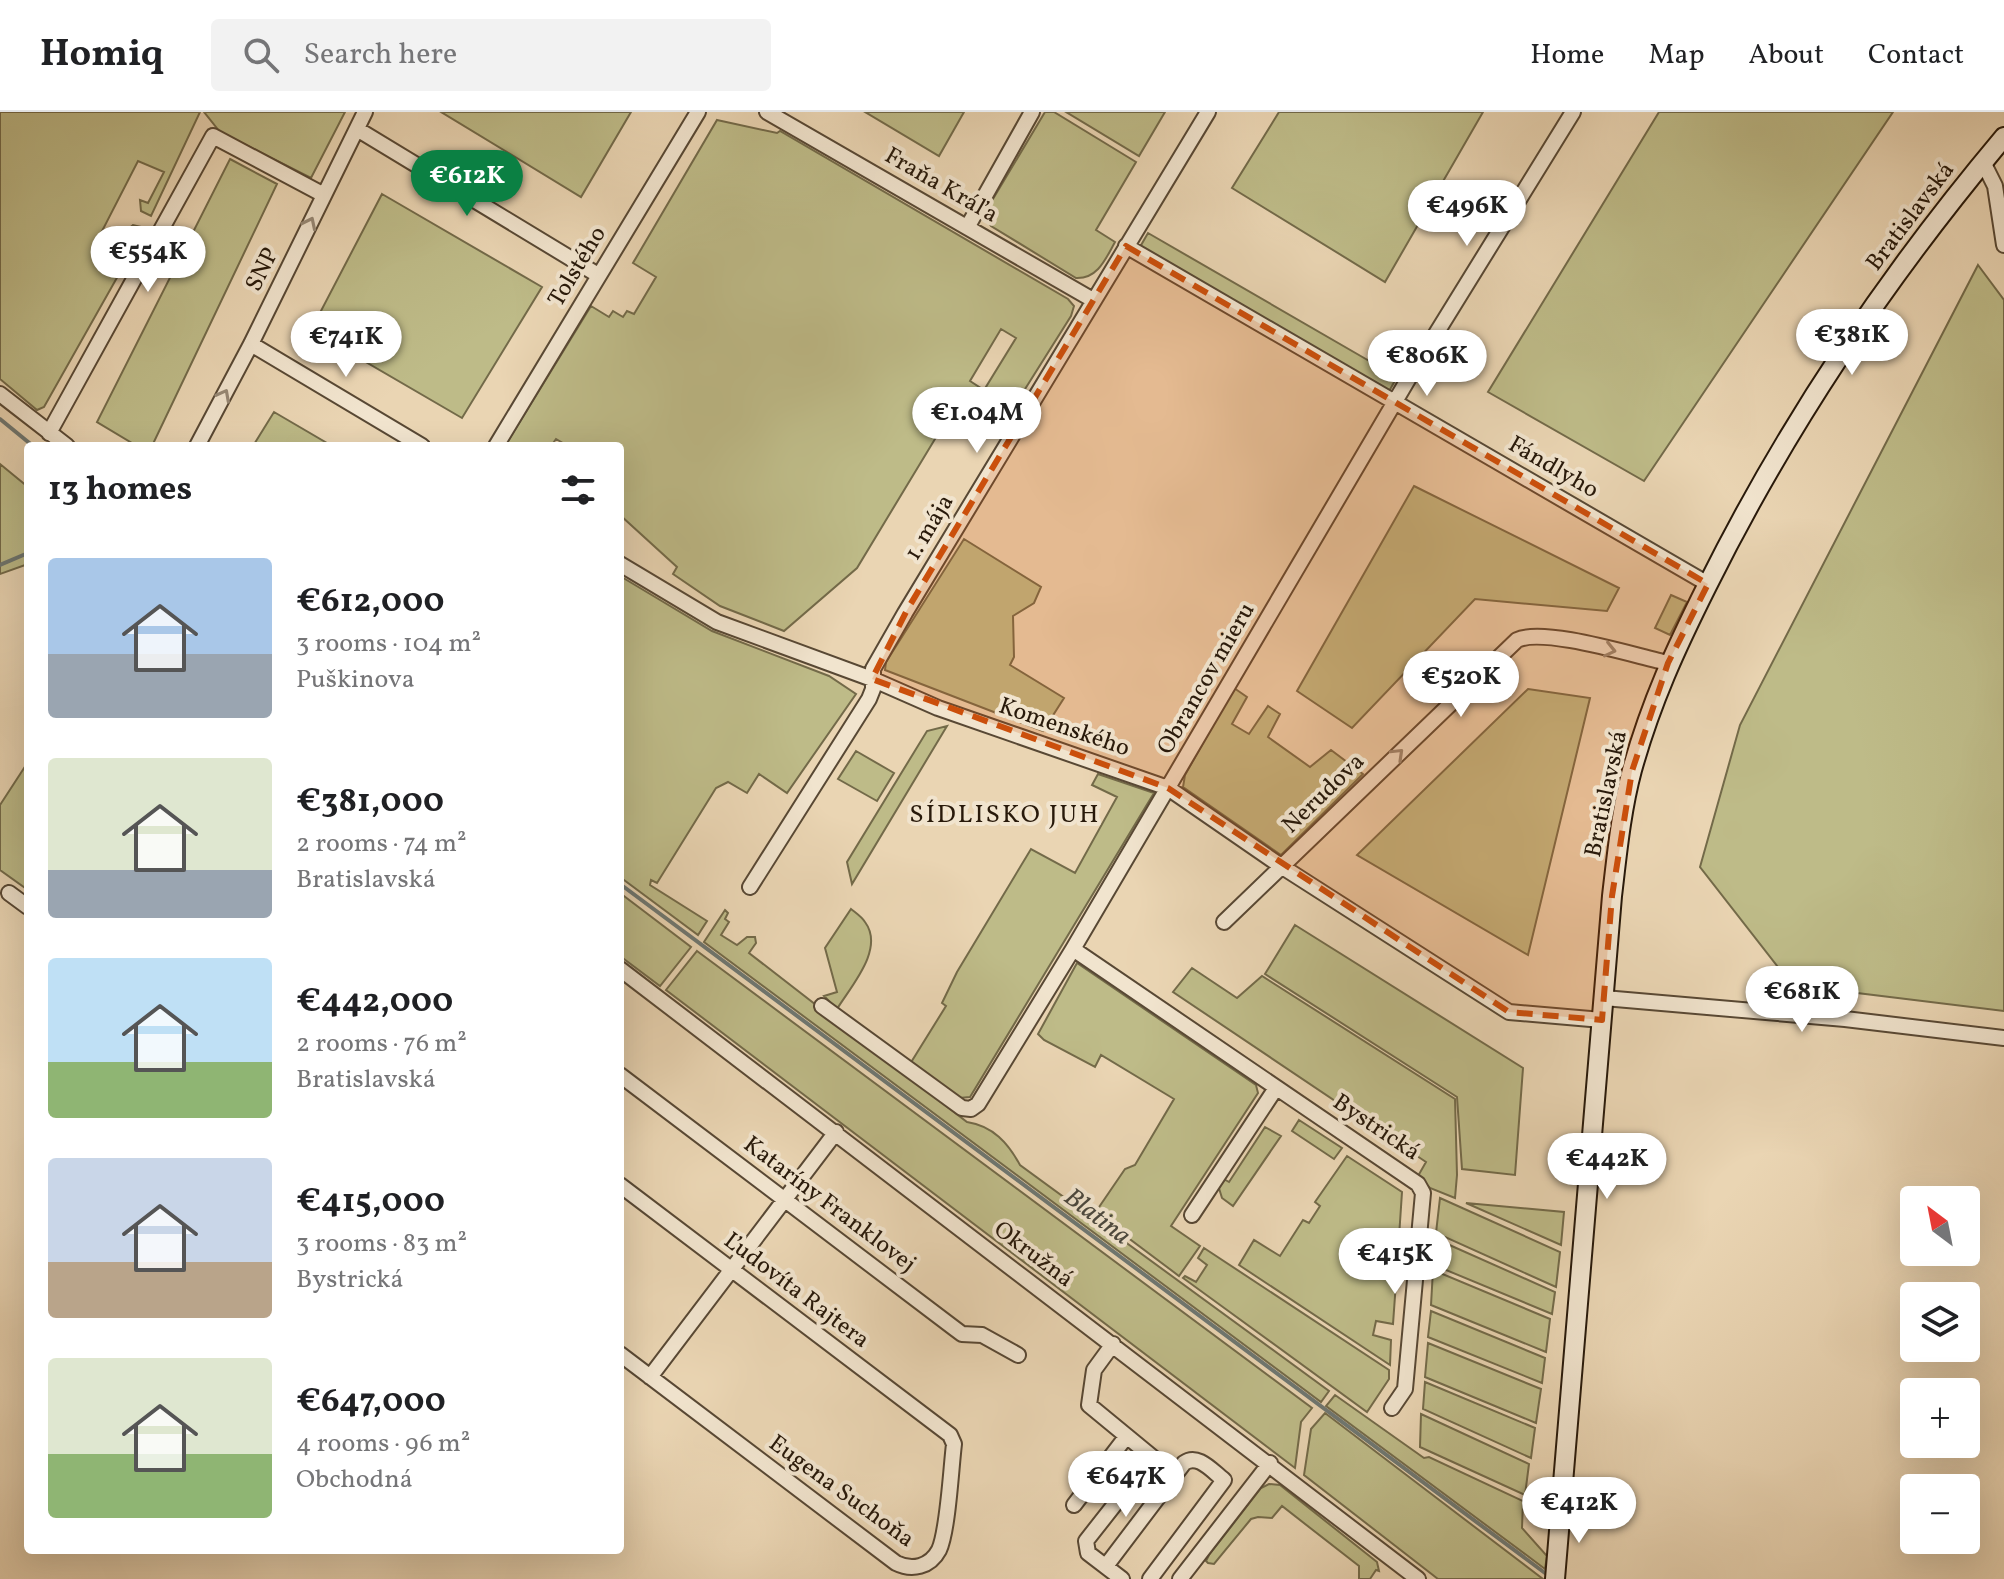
<!DOCTYPE html>
<html lang="en">
<head>
<meta charset="utf-8">
<style>
  :root { --surface:#fff; --page:#f2f2f2; --text:#202124; --muted:#757577; --line:#e0e0e0; --accent:#0b8043 }
  body { margin:0; font-family:Vollkorn,serif; background:var(--page); color:var(--text); height:100vh; display:flex; flex-direction:column; font-size:30px; white-space:nowrap }
  * { box-sizing:border-box; margin:0 }
  p { font-size:26px; color:var(--muted) }
  .icon { flex:none; width:44px; height:44px; fill:none; stroke:currentColor; stroke-width:2; stroke-linecap:round; stroke-linejoin:round }
  .map { position:relative; flex:1; overflow:hidden }
  .details { position:absolute; left:24px; top:330px; width:600px; height:1112px; display:flex; flex-direction:column; background:var(--surface); border-radius:8px; box-shadow:0 8px 32px #0002 }
  .details>* { flex:none }
  .needle { width:52px; rotate:328deg }
  .controls { position:absolute; left:1900px; top:1074px; display:grid; gap:16px }
  .controls a { display:grid; place-items:center; width:80px; height:80px; border-radius:8px; background:var(--surface); box-shadow:0 8px 32px #0002; font-size:40px }
  .price { position:absolute; translate:-50% -68px; padding:0 18px; border-radius:28px; background:#fff; color:#222; font-size:26px; line-height:52px; filter:drop-shadow(0 2px 4px #0008) }
  .price::after { content:''; position:absolute; left:50%; top:48px; width:24px; height:18px; margin-left:-12px; background:inherit; clip-path:polygon(0 0,100% 0,50% 100%) }
  .price.active { background:var(--accent); color:#fff }
  ul { padding:0; list-style:none }
  li { display:flex; align-items:center; gap:24px; height:200px; padding:0 24px }
  li span { display:grid; place-items:center; flex:none; width:224px; height:160px; border-radius:8px; color:#555 }
  li>.icon { margin-inline-start:auto }
  span .icon { width:96px; height:96px; fill:#fffc; stroke-width:1 }
  li b { font-size:34px }
  h2 { display:flex; justify-content:space-between; align-items:center; height:96px; padding:0 24px; font-size:34px }
  header { display:flex; align-items:center; gap:48px; box-sizing:border-box; height:112px; padding:0 40px; background:var(--surface); border-bottom:2px solid var(--line) }
  header strong { font-size:38px }
  nav { display:flex; gap:44px; margin-inline-start:auto; font-size:28px }
  .search { width:560px; height:72px; background:var(--page); display:flex; align-items:center; gap:20px; box-sizing:border-box; padding:0 28px; border-radius:8px; color:var(--muted); font-size:30px }
  .map>svg:first-child { display:block }
  .green { fill:#bebb88; stroke:#736a49; stroke-width:2; fill-rule:evenodd }
  .lines { fill:none; stroke-linecap:round; stroke-linejoin:round }
  .stream { stroke:#6e7772; stroke-width:4 }
  .minor-casing { stroke:#584834; stroke-width:18 }
  .secondary-casing { stroke:#28190a; stroke-width:22 }
  .minor { stroke:#f1e4ce; stroke-width:14 }
  .secondary { stroke:#f1e4ce; stroke-width:18 }
  .oneway { stroke:#978976 }
  .marked { fill:#cb4f0c; fill-opacity:0.2; stroke:#cb4f0c; stroke-width:6; stroke-dasharray:16 10; stroke-linejoin:round }
  .labels { text-anchor:middle; dominant-baseline:central; stroke-width:8; stroke-linejoin:round; paint-order:stroke }
  .street-label { font-size:24px; fill:#28190a; stroke:#f1e4ce }
  .neighbourhood-label { font-size:26px; letter-spacing:2px; fill:#28190a; stroke:#f1e4ce }
  .water-label { font-size:26px; font-style:italic; fill:#4b483e; stroke:#f1e4ce }
</style>
</head>
<body>
<header>
<strong>Homiq</strong>
<div class="search"><svg class="icon" aria-label="search" viewBox="0 0 24 24"><circle cx="10" cy="10" r="6"/><path d="M15 15l6 6"/></svg>Search here</div>
<nav><a>Home</a><a>Map</a><a>About</a><a>Contact</a></nav>
</header>
<div class="map">
<svg width="2004" height="1467" viewBox="0 0 2004 1467">
  <rect width="100%" height="100%" fill="#ead5b3"/>
  <filter id="stains"><feTurbulence type="fractalNoise" baseFrequency=".0025" numOctaves="4"/><feColorMatrix values="0 0 0 0 .2 0 0 0 0 .09 0 0 0 0 .02 0 0 0 .5 -.17"/></filter>
  <radialGradient id="worn" r=".72"><stop offset=".6" stop-color="#630" stop-opacity="0"/><stop offset="1" stop-color="#630" stop-opacity=".3"/></radialGradient>
  <!-- green -->
  <path class="green" d="M0,0H200L151,104L141,99L140,88L148,91L164,60L138,49L101,121L126,136L133,122L127,118L133,113L145,116L44,295L37,298L0,267Z
    M204,0H345L311,66L220,20Z
    M441,0H631L581,85Z
    M865,0H964L939,44Z
    M1045,0H1054L1136,50L1096,118L1115,130C1106,146 1098,167 1076,166L991,114L984,102Z
    M1066,0H1165L1139,44Z
    M1279,0H1483L1385,170L1232,76Z
    M1659,0H1893L1644,369L1488,280Z
    M717,8L777,21L780,19L1068,187L1074,194L1071,204L1008,304L964,279L857,456L784,519L720,494L673,462L677,455L620,403V334H568L556,327L551,334H505L591,194L609,205L613,199L623,205L627,199L634,202L656,165L633,151ZM1001,217L1016,226L984,278L970,269Z
    M230,47L277,72L152,334H137L97,310Z
    M382,82L542,175L462,306L311,218Z
    M1148,121L1397,265L1388,281L1140,135Z
    M1978,153L2004,188V899L1792,873L1700,755L1740,613Z
    M274,300L332,334H253Z
    M0,352L28,375V452L0,462Z
    M1414,374L1619,476L1607,499L1475,487L1352,616L1297,579Z
    M964,427L1041,475L1034,491L1013,504L1014,545L1010,553L1064,586L1043,619L885,558L886,550Z
    M620,464L712,519L829,564L856,582L787,681L759,662L747,681L728,670L716,676L657,771L651,768L650,773L707,809L698,823L620,765Z
    M1671,483L1687,490L1670,523L1655,516Z
    M1234,576L1247,585L1232,612L1249,622L1268,594L1280,602L1268,625L1310,655L1331,638L1363,662L1281,743L1183,675L1185,663Z
    M1528,577L1590,586L1528,843L1357,743Z
    M947,614L852,772L847,750L927,619Z
    M856,639L894,661L877,689L838,667Z
    M28,650V778L0,758V693Z
    M1098,662L1154,681L970,985L959,986L910,952L946,894L942,891L957,860L1031,737L1075,761L1117,685L1092,673Z
    M620,781L691,835L660,874L620,844Z
    M851,797C856,801 862,805 865,810C885,837 851,874 837,897L824,884L837,880L825,836Z
    M725,798L728,801L725,807L729,810L721,823L737,833L747,825H755L756,831L749,841L967,1010C993,1014 1008,1031 1020,1053L1329,1279L1321,1290L704,830Z
    M1295,813L1523,956L1515,1063L1462,1057L1457,985L1265,862Z
    M697,839L1312,1296L1301,1310L1295,1356L666,878Z
    M1077,851L1256,973L1258,981L1171,1114L1200,1134L1179,1164L1095,1101L1125,1057L1135,1053L1174,987L1101,943L1095,955L1044,928L1038,922Z
    M1192,856L1237,886L1262,864L1455,987L1457,1063L1455,1086L1430,1076L1418,1064L1426,1050L1173,880Z
    M1299,1008L1342,1036L1334,1047L1292,1019Z
    M1265,1015L1281,1024L1233,1094L1222,1086L1218,1073L1222,1066L1229,1070Z
    M1347,1044L1402,1080L1398,1140L1373,1128L1360,1152L1396,1170L1393,1212L1376,1209L1373,1223L1391,1228L1390,1253L1239,1153L1254,1128L1280,1144L1303,1108L1309,1111L1320,1094L1315,1090Z
    M1440,1086L1560,1140L1556,1175L1436,1121Z
    M1466,1091L1564,1100L1561,1133Z
    M1436,1127L1555,1180L1552,1202L1434,1153Z
    M1204,1136L1389,1258V1267L1367,1300L1183,1166L1185,1164L1196,1170L1207,1153L1198,1146Z
    M1433,1158L1550,1207L1546,1240L1431,1193Z
    M1431,1199L1545,1246L1542,1271L1428,1225Z
    M1428,1231L1541,1277L1536,1311L1425,1265Z
    M1425,1270L1535,1316L1531,1346L1423,1297Z
    M1335,1283L1424,1346L1429,1345L1523,1389L1522,1416L1547,1444L1545,1457L1326,1294Z
    M1325,1301L1543,1467H1438L1304,1363L1311,1317Z
    M1421,1302L1529,1352L1525,1383L1420,1335Z
    M1269,1372L1280,1373L1377,1450L1379,1459L1376,1458L1370,1467H1359V1454L1282,1394L1272,1406L1258,1405L1251,1407L1214,1452L1208,1451L1206,1449L1209,1443L1261,1376Z"/>
  <g class="lines">
    <!-- stream -->
    <path class="stream" d="M0,307L33,334
      M0,453L28,441
      M620,772L1549,1464"/>
    <!-- minor casing -->
    <g class="minor-casing">
      <path id="minor" d="M767,0L1093,188
        M357,17L598,163
        M1983,50L1995,74L2004,133
        M968,114L1032,0
        M1126,134L1708,472
        M251,232L422,334
        M0,282L67,334
        M49,321L213,24L324,83
        M197,334L251,232L365,0
        M496,334L698,0
        M620,452L717,510L872,567L938,596L1168,676L1281,754L1509,900L1602,908
        M750,775L869,587L873,577V557L905,501L1208,0
        M9,781L28,795
        M1224,810L1517,528C1544,515 1635,544 1668,551
        M1073,837L1418,1072L1423,1081L1405,1277L1392,1296
        M620,857L1418,1467
        M1604,886L1845,907L2004,926
        M822,894L962,996L971,997L978,992L1073,837L1413,259L1573,0
        M620,963L954,1216L962,1222L982,1223L1018,1243
        M620,1073L950,1323L954,1332C951,1356 948,1419 939,1438C930,1455 912,1459 896,1451L620,1242
        M1192,1103L1276,976
        M1113,1232L1094,1258L1089,1293L1174,1363
        M650,1265L836,1020
        M1074,1393L1126,1325
        M1106,1454L1184,1351C1198,1341 1212,1359 1224,1368L1150,1467
        M1122,1467L1088,1441L1086,1429L1152,1345
        M1180,1467L1270,1351"/>
    </g>
    <!-- secondary casing -->
    <g class="secondary-casing">
      <path id="secondary" d="M1555,1467L1612,784C1617,742 1621,699 1632,658C1651,590 1676,536 1707,474C1787,313 1888,163 2004,25"/>
    </g>
    <!-- minor -->
    <use href="#minor" class="minor"/>
    <!-- secondary -->
    <use href="#secondary" class="secondary"/>
  </g>
  <!-- one-way arrows -->
  <defs><path id="oneway-chevron" d="M-2-3.5L2.5 0L-2 3.5" fill="none" stroke-width="1.6" stroke-linecap="round" stroke-linejoin="round" transform="scale(2)"/></defs>
  <g class="oneway">
    <use href="#oneway-chevron" transform="translate(310 111) rotate(-64)"/>
    <use href="#oneway-chevron" transform="translate(224 283) rotate(-62)"/>
    <use href="#oneway-chevron" transform="translate(1610 538) rotate(13)"/>
    <use href="#oneway-chevron" transform="translate(1398 642) rotate(-44)"/>
  </g>
  <!-- marked area -->
  <path class="marked" d="M1126,134L1708,472L1668,551L1632,659L1612,784L1602,908L1509,900L1168,676L872,567L907,498Z"/>
  <g class="labels">
    <!-- street labels -->
    <g class="street-label">
      <text transform="translate(941 74) rotate(30)">Fraňa Kráľa</text>
      <text transform="translate(1911 105) rotate(-53)">Bratislavská</text>
      <text transform="translate(578 155) rotate(-59)">Tolstého</text>
      <text transform="translate(263 158) rotate(-64)">SNP</text>
      <text transform="translate(1553 356) rotate(30)">Fándlyho</text>
      <text transform="translate(930 416) rotate(-59)">1. mája</text>
      <text transform="translate(1207 567) rotate(-60)">Obrancov mieru</text>
      <text transform="translate(1064 616) rotate(19)">Komenského</text>
      <text transform="translate(1324 682) rotate(-44)">Nerudova</text>
      <text transform="translate(1607 682) rotate(-78)">Bratislavská</text>
      <text transform="translate(1376 1016) rotate(34)">Bystrická</text>
      <text transform="translate(829 1093) rotate(37)">Kataríny Franklovej</text>
      <text transform="translate(1033 1143) rotate(37)">Okružná</text>
      <text transform="translate(796 1179) rotate(37)">Ľudovíta Rajtera</text>
      <text transform="translate(841 1380) rotate(36)">Eugena Suchoňa</text>
    </g>
    <!-- neighbourhood labels -->
    <g class="neighbourhood-label">
      <text x="1005" y="703">SÍDLISKO JUH</text>
    </g>
    <!-- water labels -->
    <g class="water-label">
      <text transform="translate(1097 1105) rotate(37)">Blatina</text>
    </g>
  </g>
  <rect width="100%" height="100%" filter="url(#stains)"/>
  <rect width="100%" height="100%" fill="url(#worn)"/>
</svg>
<div class="controls">
<a><svg class="needle" viewBox="-14 -14 28 28"><path d="M0-13l5 13h-10z" fill="#e53935"/><path d="M0 13l5-13h-10z" fill="#757577"/></svg></a>
<a><svg class="icon" aria-label="layers" viewBox="0 0 24 24"><path d="M12 4l9 5-9 5-9-5zM3 14l9 5 9-5"/></svg></a>
<a>+</a>
<a>−</a>
</div>
<b class="price active" style="left:467px;top:106px">€612K</b>
<b class="price" style="left:1467px;top:136px">€496K</b>
<b class="price" style="left:148px;top:182px">€554K</b>
<b class="price" style="left:1852px;top:265px">€381K</b>
<b class="price" style="left:346px;top:267px">€741K</b>
<b class="price" style="left:1427px;top:286px">€806K</b>
<b class="price" style="left:977px;top:343px">€1.04M</b>
<b class="price" style="left:1461px;top:607px">€520K</b>
<b class="price" style="left:1802px;top:922px">€681K</b>
<b class="price" style="left:1607px;top:1089px">€442K</b>
<b class="price" style="left:1395px;top:1184px">€415K</b>
<b class="price" style="left:1126px;top:1407px">€647K</b>
<b class="price" style="left:1579px;top:1433px">€412K</b>
<section class="details">
<h2>13 homes<svg class="icon" aria-label="filters" viewBox="0 0 24 24"><path d="M4 7h16M4 17h16"/><circle cx="9" cy="7" r="2"/><circle cx="15" cy="17" r="2"/></svg></h2>
<ul>
<li><span style="background:linear-gradient(#a9c7e8 60%,#9aa5b1 0)"><svg class="icon" aria-label="home" viewBox="0 0 24 24"><path d="M3 11l9-7 9 7M6 9v11h12V9"/></svg></span><div><b>€612,000</b><p>3 rooms · 104 m²</p><p>Puškinova</p></div></li>
<li><span style="background:linear-gradient(#dfe7d0 70%,#9aa5b1 0)"><svg class="icon" aria-label="home" viewBox="0 0 24 24"><path d="M3 11l9-7 9 7M6 9v11h12V9"/></svg></span><div><b>€381,000</b><p>2 rooms · 74 m²</p><p>Bratislavská</p></div></li>
<li><span style="background:linear-gradient(#bfe0f5 65%,#8fb573 0)"><svg class="icon" aria-label="home" viewBox="0 0 24 24"><path d="M3 11l9-7 9 7M6 9v11h12V9"/></svg></span><div><b>€442,000</b><p>2 rooms · 76 m²</p><p>Bratislavská</p></div></li>
<li><span style="background:linear-gradient(#c9d6e8 65%,#b9a48a 0)"><svg class="icon" aria-label="home" viewBox="0 0 24 24"><path d="M3 11l9-7 9 7M6 9v11h12V9"/></svg></span><div><b>€415,000</b><p>3 rooms · 83 m²</p><p>Bystrická</p></div></li>
<li><span style="background:linear-gradient(#dfe7d0 60%,#8fb573 0)"><svg class="icon" aria-label="home" viewBox="0 0 24 24"><path d="M3 11l9-7 9 7M6 9v11h12V9"/></svg></span><div><b>€647,000</b><p>4 rooms · 96 m²</p><p>Obchodná</p></div></li>
</ul>
</section>
</div>
</body>
</html>
